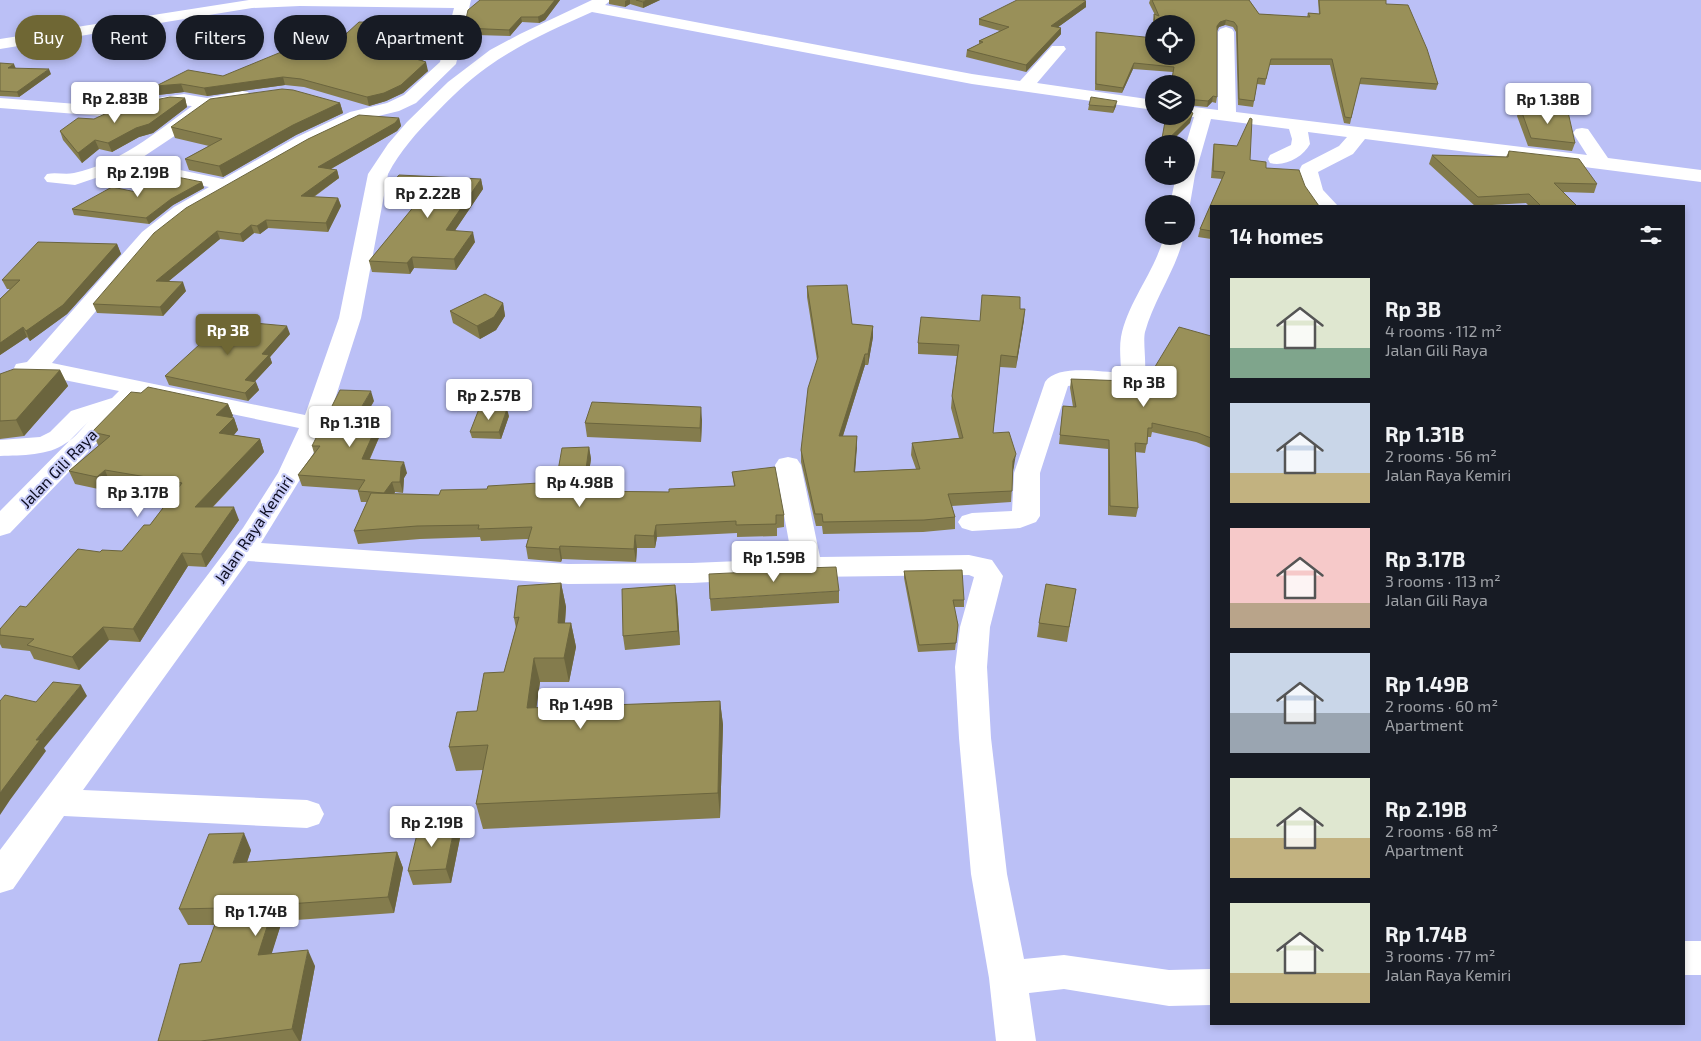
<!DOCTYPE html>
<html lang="en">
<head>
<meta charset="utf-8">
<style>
  :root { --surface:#171b24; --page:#242831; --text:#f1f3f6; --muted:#9ea1a6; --accent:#6f6734 }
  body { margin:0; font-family:"Exo 2",sans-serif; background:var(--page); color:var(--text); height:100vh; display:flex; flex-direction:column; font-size:19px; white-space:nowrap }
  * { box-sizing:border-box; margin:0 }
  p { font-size:16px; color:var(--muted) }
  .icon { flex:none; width:28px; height:28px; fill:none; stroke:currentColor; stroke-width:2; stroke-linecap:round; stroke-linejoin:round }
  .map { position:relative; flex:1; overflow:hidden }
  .side { position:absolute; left:1210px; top:205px; width:475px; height:820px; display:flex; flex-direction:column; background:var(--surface); border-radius:0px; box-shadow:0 2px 8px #0003 }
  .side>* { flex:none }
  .banner { position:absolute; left:15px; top:15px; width:475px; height:45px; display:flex; gap:10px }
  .fabs { position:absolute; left:1145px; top:15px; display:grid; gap:10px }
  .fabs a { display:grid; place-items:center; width:50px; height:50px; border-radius:50%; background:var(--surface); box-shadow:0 2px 8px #0003; font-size:25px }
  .price { position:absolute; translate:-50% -42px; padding:0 11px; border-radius:5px; background:#fff; color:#222; font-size:16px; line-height:32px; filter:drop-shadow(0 1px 2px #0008) }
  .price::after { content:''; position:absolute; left:50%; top:30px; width:15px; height:11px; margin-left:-8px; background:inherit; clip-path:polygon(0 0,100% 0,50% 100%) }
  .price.on { background:var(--accent); color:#fff }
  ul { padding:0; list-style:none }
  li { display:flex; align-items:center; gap:15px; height:125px; padding:0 20px }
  li span { display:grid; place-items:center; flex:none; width:140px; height:100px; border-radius:0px; color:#555 }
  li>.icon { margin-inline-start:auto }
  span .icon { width:60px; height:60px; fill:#fffc; stroke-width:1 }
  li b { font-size:21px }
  h2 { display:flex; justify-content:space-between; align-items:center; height:60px; padding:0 20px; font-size:21px }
  .pill { padding:0 18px; border-radius:22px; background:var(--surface); box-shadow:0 2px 8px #0003; font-size:18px; line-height:45px }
  .pill.on { background:var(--accent); color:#fff }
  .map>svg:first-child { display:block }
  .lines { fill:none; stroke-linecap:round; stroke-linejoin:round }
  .minor { fill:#fff; fill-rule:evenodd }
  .wall { fill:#847c4d }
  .shaded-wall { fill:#6b653e }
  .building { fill:#999059; stroke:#6b653e }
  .labels { text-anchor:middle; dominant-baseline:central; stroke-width:4; stroke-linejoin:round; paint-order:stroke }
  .street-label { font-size:16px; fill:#0c0c1f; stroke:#cacef9 }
</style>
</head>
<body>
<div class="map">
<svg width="1701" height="1041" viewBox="0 0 1701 1041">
  <rect width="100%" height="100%" fill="#bbc0f6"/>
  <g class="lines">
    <!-- minor -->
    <path class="minor" d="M249,0H471L456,64L416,103L399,111L362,120L309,145L188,215L156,240L52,363L305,415L339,318L368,174L388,144L407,122L448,82L490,50L520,34L592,0H611L605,5L972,74L1020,81L1052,46H1064L1066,49L1037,83L1154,100V110L972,84L592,12C556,28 519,44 486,68C468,81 451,97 435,114C417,132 400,151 388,174L361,318L327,424L304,473L261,543L568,564L692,563L792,559L775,465L779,459L788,457L797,459L801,465L820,557L969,555L992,560L1003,576L990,627L987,667L991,738L1007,874L1024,959L1064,955L1169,970L1211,969V1005L1169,1006L1064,989L1029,993L1036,1041H996L989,978L971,874L959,738L955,667L960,627L974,577L969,575L808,577L692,583L568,584L248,561L83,790L307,800L319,804L324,814L319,824L307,828L64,816L13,889L0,893V850L243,528L278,473L299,428L144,396L141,397L10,533L0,536V511L89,421C82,428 75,438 66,443C48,456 22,455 0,456V440L40,437L50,432L71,411L112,398L119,391L49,377H37L0,392V376L13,370L16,364L27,362L142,232L174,207L209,187L122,169L75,185L47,182L44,178L47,174C56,172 65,175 74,173C118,164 157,132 192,106C175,103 159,112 143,108L140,104L143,100L184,94L207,98L242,91L248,92L251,96L248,100L210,108L176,135L137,161L223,179L297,137L350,112L387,103L404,95L440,62L454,8L300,6L252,8L0,49V39Z
      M1226,27L1232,29L1234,32L1236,112L1587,155L1573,133L1576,129L1582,128L1588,129L1608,158L1701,170V182L1365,139L1353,154L1318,172L1323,190L1338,206H1316C1306,197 1293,179 1302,165L1339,146L1347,137L1308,132L1310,144C1303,157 1285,167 1270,163L1268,159L1270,155L1291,145L1292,139L1289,129L1211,119L1195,175L1190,204L1186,208V204H1170L1176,176H1186V144L1194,117L1186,116V106L1218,110V32L1220,29Z
      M0,98L128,108L134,109L137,113L134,117L128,118L0,108Z
      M1164,236H1184C1176,270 1154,299 1145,332C1142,345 1150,377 1140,384C1127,393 1085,383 1068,386L1040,473V516L1036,522L1020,528L972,531L962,528L958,522L962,516L972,513L1012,511L1014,473L1045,382C1057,364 1101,372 1121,373C1121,361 1119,349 1121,337C1128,301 1155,272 1164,236Z
      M1684,941H1701V975H1684Z"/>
  </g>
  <!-- wall -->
  <path class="wall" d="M480,0H560L545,20L539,23L522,22L510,36L476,35V36L463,42L462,36Z
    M609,0H660L643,8L630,4L625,7L609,4Z
    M1150,0H1249L1259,14L1307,17L1308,13L1319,14L1318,0H1386V4L1438,84L1436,90L1359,84L1350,124L1344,123L1330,65H1269L1265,85L1257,84L1253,107L1238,105L1236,32L1233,27L1225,25L1219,27L1217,31V97L1216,103L1212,102L1207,107L1186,105V84L1173,72L1133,69L1122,93L1095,90L1096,32L1154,56L1186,24H1154V26L1153,20L1154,14L1155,15L1149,3Z
    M1086,1V7L1058,27L1061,28V34L1026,72L966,57L967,50L979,44V41L1000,31L979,25V19Z
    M446,31L441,52L421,61L428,71L403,93L386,101L369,106L304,87L285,85L207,96L184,92L158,95L156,86L223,76Z
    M0,63L16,68L51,74L19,97L0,96Z
    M185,98L187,107L153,133L139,137L112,152L99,149L82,163L63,140L60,131L94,119L125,113Z
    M340,103L343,113L296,135L223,177L189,170L185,159L209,146L175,138L171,127Z
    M1089,105L1116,106L1113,113L1088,110Z
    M1520,107L1575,143L1572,151L1528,146L1517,116Z
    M399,118L401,126L397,131L331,169L337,170L339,178L314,197L338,198L341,206L328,232L268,228L260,234L254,233L243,242L220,239L169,281L186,291L163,316L97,313L93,304Z
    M1214,144L1237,146L1211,206V239L1198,237L1200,229L1222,179L1211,178L1213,151Z
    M1509,151L1597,184L1594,193L1563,192L1577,206H1529L1526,203L1475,206L1429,164L1432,155L1506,157Z
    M481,179L483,189L455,230L475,242L456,270L414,268L410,274L372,272L369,261L412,209L395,207L392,197Z
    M202,182L204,188L173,205L149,224L74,215L72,209L136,192Z
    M117,244L121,254L67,314L30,341L27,337L0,355V299L10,289H7L2,280Z
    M807,286L852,324L873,326V337L868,365H865L843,436H857L855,472L916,469L911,455L912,443L959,438L951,408L952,396L957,356L918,354V343L980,321L1020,309L1024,320L1016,368L1000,367L993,433L1014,466L1013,471L1011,502L952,506L955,517V529L923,532L823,534L822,526H816L801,462V450L817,360L807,297Z
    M503,303L505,316L496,330L480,339L453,323L450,311Z
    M290,334L270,357L272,363L255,381L259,390L248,401L169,385L165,376Z
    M1211,336V448L1196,442L1152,432L1151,437H1148L1145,453L1135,452L1138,508L1136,517L1108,515V449L1059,444L1063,406L1073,407L1070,388L1071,379L1127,381L1136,380L1150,375Z
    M60,370L68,386L24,436L0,439V374Z
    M374,401L361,423H378L381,433L370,459L407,473L404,478L403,493L395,492L394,494L439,495L487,489L556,482L589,447L591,459L586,491L669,492L734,486L732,472L784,515V527L777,528V536L737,537V533L657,537L655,548H637L636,562L562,559L561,562L528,559L526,547L528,539L481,541L480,537L420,539L358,544L354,531L367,502H361L358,491L359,490L302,486L298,475L314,453L312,446Z
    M228,404L233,416L232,417L234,418L238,430L234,435L260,439L264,452L213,507L239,520L206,567L188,566L140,642L109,640L79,670L34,659L30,651L2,648L0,644V629L26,607L100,552L122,551L150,525L174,494L110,483L103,490L75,484L69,471L99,445H98L92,432Z
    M509,416L501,439L472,438L470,432Z
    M702,420L701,442L587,437L585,423Z
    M904,571L964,600V607H954L958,625L955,650L918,652L904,578Z
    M561,583L566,607L565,623H571L576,647L569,682H540L536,708L720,701L723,725L720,818L483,829L476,804L483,770L456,771L449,747L477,711L504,672L516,628L514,618Z
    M1076,589L1067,642L1037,637L1039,623Z
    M839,591V603L711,611L710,599Z
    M677,599L680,645L625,650L623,636Z
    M460,838L451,883L413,885L408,871Z
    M251,850L247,862L397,852L403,868L394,913L282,921L271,954L315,966L301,1041H158L201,962L215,925H188L179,909Z"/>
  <!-- shaded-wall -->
  <path class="shaded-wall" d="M555,0H560L545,20L539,23L538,17Z
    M627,0H630V4L625,7V1Z
    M647,0H660L643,8V2Z
    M1086,1V7L1050,33L1051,26Z
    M521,17L522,22L510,36L509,30Z
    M1226,20L1225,25L1219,27L1216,32L1217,26L1220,22Z
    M444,23L446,31L441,52L411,66L409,57Z
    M1061,28V34L1026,72V65Z
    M475,30L476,36L463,42L462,36Z
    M426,62L428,71L403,93L386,101L369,106L367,97Z
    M1134,63L1133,69L1122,93L1123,88Z
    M14,64L16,69L8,68Z
    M49,69L51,74L19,97L17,92Z
    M283,77L285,85L207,96L204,88Z
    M181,84L184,92L158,95L156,86Z
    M1213,96L1212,102L1207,107L1208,101Z
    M185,98L187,107L153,133L139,137L112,152L108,143Z
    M1117,101L1116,106L1113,113L1114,107Z
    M340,103L343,113L296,135L223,177L219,166L293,125Z
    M1193,113L1190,123L1169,144H1163Z
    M399,118L401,126L397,131L320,175L318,167Z
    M95,140L99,149L82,163L78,153Z
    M337,170L339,178L303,204L301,196Z
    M481,179L483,189L448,241L446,230Z
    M202,182L204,188L173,205L149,224L146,218L171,199Z
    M338,198L341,206L328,232L326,223Z
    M266,220L268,228L260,234L257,226Z
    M251,225L254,233L243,242L240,234Z
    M217,231L220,239L159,289L156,281Z
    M473,232L475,242L456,270L454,259Z
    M117,244L121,254L67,314L30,341L26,331Z
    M412,257L414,268L410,274L407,263Z
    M183,282L186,291L163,316L160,307Z
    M503,303L505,316L496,330L480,339L477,326Z
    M1025,309L1024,320L1016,368L1017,357Z
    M287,326L290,334L270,357L272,363L248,389L245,380L262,354Z
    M873,326V337L868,365V354Z
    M23,327L27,337L0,355V343Z
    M865,354V365L839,448V436Z
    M60,370L68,386L24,436L16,420Z
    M256,382L259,390L248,401L245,393Z
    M371,391L374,401L355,433L352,423Z
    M228,404L233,416L221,428L216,415Z
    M701,407L702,420L701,442L700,428Z
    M507,409L509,416L501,439L499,432Z
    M234,418L238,430L224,446L219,433Z
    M378,423L381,433L365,469L362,459Z
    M857,436V448L854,483V472Z
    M260,439L264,452L200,520L195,507Z
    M589,447L591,459L584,503L583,491Z
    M1016,454L1014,466L1012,473L1013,461Z
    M404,462L407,473L404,478L403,493L400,482L401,467Z
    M105,470L110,483L103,490L97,477Z
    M392,482L395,492L387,504L384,493Z
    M234,507L239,520L206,567L201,554Z
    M656,525L657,537L655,548L654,536Z
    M635,535L637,548L636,562L634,549Z
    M560,546L562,559L561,562L559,549Z
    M182,553L188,566L140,642L133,629Z
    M561,583L566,607L563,648L558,623Z
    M675,585L677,599L680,645L678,631Z
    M571,623L576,647L569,682L564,658Z
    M103,627L109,640L79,670L72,657Z
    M534,658L540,682L533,733L527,708Z
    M81,685L87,696L44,748L46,751L10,800L0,815V793L36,740Z
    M720,701L723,725L720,818L718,793Z
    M455,824L460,838L451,883L446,869Z
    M244,833L251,850L241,880L233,863Z
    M397,852L403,868L394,913L388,897Z
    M274,905L282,921L266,972L258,955Z
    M308,950L315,966L301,1041H299L292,1029Z"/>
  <!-- building -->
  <path class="building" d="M480,0H555L544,14L538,17H521L509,30L465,28L475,30L462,36L468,10Z
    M636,0H647L643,2Z
    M1017,0H1082L1086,1L1051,26L1061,28L1026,65L967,50L983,42L979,41L1009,27L979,19Z
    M1152,0H1249L1259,14L1310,17L1308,13L1320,14L1319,0H1386V4L1408,5L1427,49L1438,84L1361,78L1351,118L1345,117L1332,59H1271L1266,79L1258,78L1254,101L1239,99L1237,26L1234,22L1226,20L1220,22L1217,26V97L1213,96L1208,101L1186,99V84H1171L1174,67L1134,63L1123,88L1096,84V32L1154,38V56H1186V24H1155L1154,14L1159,16Z
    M405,18L444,23L439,44L409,57L426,62L401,85L384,93L367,97L301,79L283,77L204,88L181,84L156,86L188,70L223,76L291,48L322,56L359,22L395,23Z
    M0,63L14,64L8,68L49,69L17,92L0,91Z
    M282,89L293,90L340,103L293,125L219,166L185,159L222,139L171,127L210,99Z
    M170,97L185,98L149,124L136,128L108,143L95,140L78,153L60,131L78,118L94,119L107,113L114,115L125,113L155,100Z
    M1091,97L1117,101L1114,107L1089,105Z
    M1520,107L1568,112L1575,143L1531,138Z
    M1186,110L1193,113L1191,117L1163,144H1161L1166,116H1186Z
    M359,115L399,118L395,123L318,167L337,170L301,196L338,198L326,223L266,220L257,226L251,225L240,234L217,231L156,281L183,282L160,307L93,304L154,233L186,208L308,139Z
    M1250,118L1252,119L1250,160L1266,162V168L1299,170L1305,186L1319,206H1321H1211V231L1200,229L1225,172L1213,171L1214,144L1237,146Z
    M1509,151L1579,159L1597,184L1554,183L1577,206H1541L1529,194L1478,197L1432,155L1508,157Z
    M167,175L202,182L171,199L146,218L72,209L112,187L136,192Z
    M399,175L481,179L446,230L473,232L454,259L412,257L407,263L369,261L420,199L392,197V183Z
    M38,242L117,244L63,305L26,331L23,327L0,343V299L20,280H2Z
    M847,285L852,324L873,326L868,354H865L839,436H857L854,472L920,469L912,443L963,438L952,396L959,345L918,343L921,317L980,321L982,295L1020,297V309H1025L1017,357L1001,355L993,433L1009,432L1016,454L1013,461L1012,491L948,494L955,517L924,520L823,522L822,514H815L801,450L808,388L818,357L807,286Z
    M485,294L503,303L494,317L477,326L450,311Z
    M243,322L287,326L262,354L269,355L245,380L256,382L245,393L165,376L223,323L240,325Z
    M1179,327L1211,336V438L1198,433L1152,423V428H1148L1147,444L1135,443L1138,508L1110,506L1109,440L1060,435L1063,406L1076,407L1071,379L1127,381L1136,380L1144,375H1150Z
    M14,369L60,370L16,420L0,421V374Z
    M148,387L228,404L216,415L234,418L219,433L260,439L195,507H234L201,554L182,553L133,629L103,627L72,657L27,645L34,639L0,635V629L20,606L26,607L78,549L100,552L102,550L122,551L144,525H150L182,483L105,470L97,477L69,471L110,436L92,432L131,392L141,393Z
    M340,390L371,391L352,423H378L362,459L404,462L401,467L400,482H392L384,493L358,491L365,480L298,475L320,446H312Z
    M592,402L701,407L700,428L585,423Z
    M479,409H507L499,432H470Z
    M589,447L583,491L669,492V489L735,486L732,472L775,467L784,515H776V524L736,525V521L656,525L654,536L635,535L634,549L560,546L559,549L526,547L532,527L478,529L479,525L417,526L354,531L371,493L439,495L441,490L487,489L488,486L556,482L562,448Z
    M836,567L839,591L710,599L709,574L773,571V569Z
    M962,570L964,600H953L958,625L956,643L919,645L904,571Z
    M561,583L558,623H571L564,658H534L527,708L720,701L718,793L476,804L488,745L449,747L457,712L477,711L484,673L504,672L519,617L514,618L518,586Z
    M1046,584L1076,589L1069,627L1039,623Z
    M675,585L678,631L623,636L622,589Z
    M53,682L81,685L36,740H40L0,793V701L5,695L36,702Z
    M455,824L446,869L408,871L419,826Z
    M244,833L233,863L397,852L388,897L274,905L258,955L308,950L292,1029L201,1041H158L180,964L201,962L221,908L179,909L209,834Z"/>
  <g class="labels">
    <!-- street labels -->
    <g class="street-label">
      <text transform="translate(58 468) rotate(-46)">Jalan Gili Raya</text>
      <text transform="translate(253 529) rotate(-56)">Jalan Raya Kemiri</text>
    </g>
  </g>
</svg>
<div class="fabs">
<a><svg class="icon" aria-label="locate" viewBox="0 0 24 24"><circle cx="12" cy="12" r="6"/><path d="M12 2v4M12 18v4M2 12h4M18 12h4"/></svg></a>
<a><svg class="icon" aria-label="layers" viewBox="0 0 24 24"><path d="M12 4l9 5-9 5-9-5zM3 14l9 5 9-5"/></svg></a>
<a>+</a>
<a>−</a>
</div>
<b class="price" style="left:115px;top:124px">Rp 2.83B</b>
<b class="price" style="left:1548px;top:125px">Rp 1.38B</b>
<b class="price" style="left:138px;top:198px">Rp 2.19B</b>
<b class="price" style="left:428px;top:219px">Rp 2.22B</b>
<b class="price on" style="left:228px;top:356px">Rp 3B</b>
<b class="price" style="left:1144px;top:408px">Rp 3B</b>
<b class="price" style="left:489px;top:421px">Rp 2.57B</b>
<b class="price" style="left:350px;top:448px">Rp 1.31B</b>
<b class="price" style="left:580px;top:508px">Rp 4.98B</b>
<b class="price" style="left:138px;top:518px">Rp 3.17B</b>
<b class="price" style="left:774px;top:583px">Rp 1.59B</b>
<b class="price" style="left:581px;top:730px">Rp 1.49B</b>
<b class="price" style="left:432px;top:848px">Rp 2.19B</b>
<b class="price" style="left:256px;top:937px">Rp 1.74B</b>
<div class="banner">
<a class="pill on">Buy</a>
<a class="pill">Rent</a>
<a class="pill">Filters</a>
<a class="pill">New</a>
<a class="pill">Apartment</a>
</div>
<section class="side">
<h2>14 homes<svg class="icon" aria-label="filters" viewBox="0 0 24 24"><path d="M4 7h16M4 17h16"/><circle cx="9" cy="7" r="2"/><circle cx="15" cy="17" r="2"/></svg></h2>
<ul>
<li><span style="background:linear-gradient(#dfe7d0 70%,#7fa58c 0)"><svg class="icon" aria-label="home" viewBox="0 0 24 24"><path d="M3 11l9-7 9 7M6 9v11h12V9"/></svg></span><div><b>Rp 3B</b><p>4 rooms · 112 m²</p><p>Jalan Gili Raya</p></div></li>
<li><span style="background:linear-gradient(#c9d6e8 70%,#c2b280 0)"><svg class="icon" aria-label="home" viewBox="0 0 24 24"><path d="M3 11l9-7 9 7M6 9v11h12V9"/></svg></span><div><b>Rp 1.31B</b><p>2 rooms · 56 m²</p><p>Jalan Raya Kemiri</p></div></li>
<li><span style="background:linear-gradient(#f6c9c9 75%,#b9a48a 0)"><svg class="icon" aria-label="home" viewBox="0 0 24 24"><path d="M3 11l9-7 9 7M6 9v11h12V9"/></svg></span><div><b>Rp 3.17B</b><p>3 rooms · 113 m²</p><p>Jalan Gili Raya</p></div></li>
<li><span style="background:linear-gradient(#c9d6e8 60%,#9aa5b1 0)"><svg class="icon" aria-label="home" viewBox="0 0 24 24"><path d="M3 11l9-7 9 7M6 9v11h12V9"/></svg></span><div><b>Rp 1.49B</b><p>2 rooms · 60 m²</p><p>Apartment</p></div></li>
<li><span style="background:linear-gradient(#dfe7d0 60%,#c2b280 0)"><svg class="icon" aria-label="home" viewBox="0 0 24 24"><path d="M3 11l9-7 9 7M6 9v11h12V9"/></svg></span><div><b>Rp 2.19B</b><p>2 rooms · 68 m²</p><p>Apartment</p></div></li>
<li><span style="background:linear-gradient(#dfe7d0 70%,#c2b280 0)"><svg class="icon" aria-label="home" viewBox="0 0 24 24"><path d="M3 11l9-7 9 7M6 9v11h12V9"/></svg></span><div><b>Rp 1.74B</b><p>3 rooms · 77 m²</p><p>Jalan Raya Kemiri</p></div></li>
</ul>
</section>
</div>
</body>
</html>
